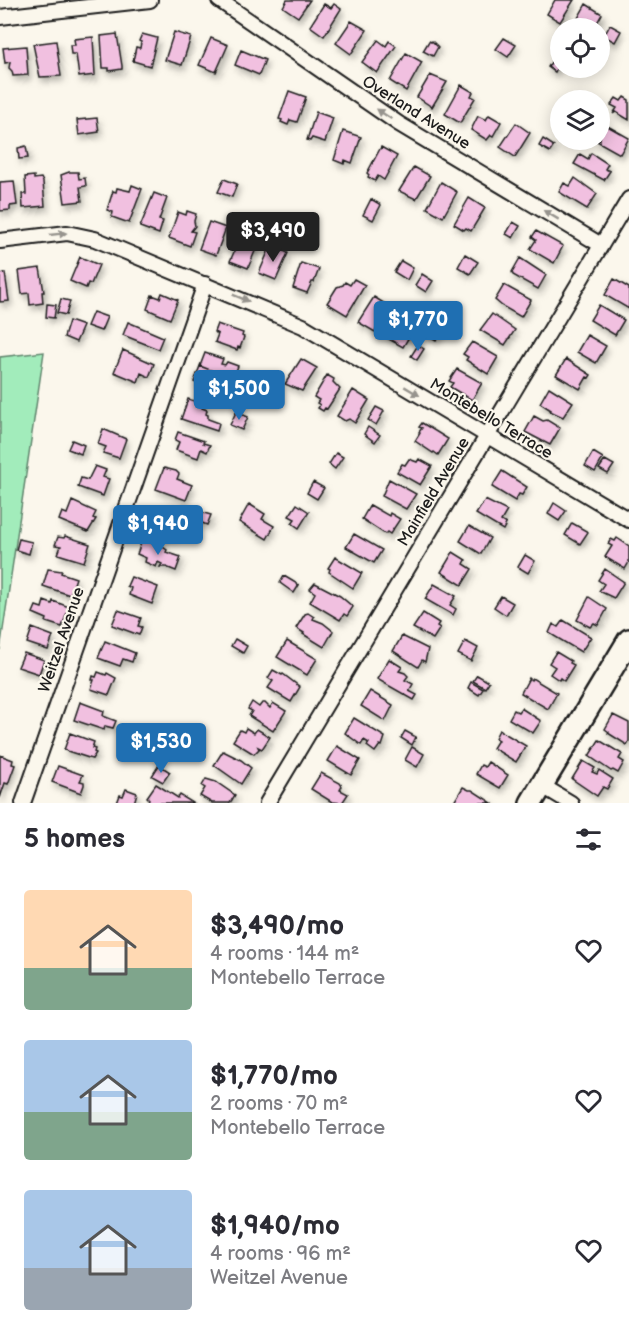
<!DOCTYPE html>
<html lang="en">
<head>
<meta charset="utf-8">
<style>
  :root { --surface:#fff; --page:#f2f2f3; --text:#2b2b33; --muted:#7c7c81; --accent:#1f6fb2 }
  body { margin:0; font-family:"Balsamiq Sans",sans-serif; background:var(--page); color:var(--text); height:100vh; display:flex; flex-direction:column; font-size:22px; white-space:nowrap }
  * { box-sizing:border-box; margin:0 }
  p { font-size:20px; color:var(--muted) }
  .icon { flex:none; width:33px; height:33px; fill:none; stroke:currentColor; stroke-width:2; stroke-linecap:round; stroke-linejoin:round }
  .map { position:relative; height:803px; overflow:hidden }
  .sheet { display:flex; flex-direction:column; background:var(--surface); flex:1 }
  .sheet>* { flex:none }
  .fabs { position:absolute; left:550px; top:18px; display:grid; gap:12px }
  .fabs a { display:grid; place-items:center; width:60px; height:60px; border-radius:50%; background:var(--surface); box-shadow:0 3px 15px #0003; font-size:30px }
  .price { position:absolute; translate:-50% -51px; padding:0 14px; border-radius:6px; background:var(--accent); color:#fff; font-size:20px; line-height:39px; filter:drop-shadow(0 2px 3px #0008) }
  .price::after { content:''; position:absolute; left:50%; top:36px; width:18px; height:14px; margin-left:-9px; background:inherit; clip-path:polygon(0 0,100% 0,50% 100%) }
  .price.selected { background:#222; color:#fff }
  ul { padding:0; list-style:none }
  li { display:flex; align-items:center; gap:18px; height:150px; padding:0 24px }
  li span { display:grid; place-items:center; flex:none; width:168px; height:120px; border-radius:6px; color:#555 }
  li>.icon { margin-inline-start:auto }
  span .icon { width:72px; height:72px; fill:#fffc; stroke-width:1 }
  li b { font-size:26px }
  h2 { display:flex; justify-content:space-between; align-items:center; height:72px; padding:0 24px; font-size:26px }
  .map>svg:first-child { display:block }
  .green { fill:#a2ecbb; stroke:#5f846c; stroke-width:1.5 }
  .building { fill:#f1c0e0; stroke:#1c1c1c; stroke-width:1.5; filter:url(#shadow) }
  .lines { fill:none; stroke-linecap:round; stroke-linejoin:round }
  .minor-casing { stroke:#1c1c1c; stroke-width:18 }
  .primary-casing { stroke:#1c1c1c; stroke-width:26 }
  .minor { stroke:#fbf7ec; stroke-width:14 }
  .primary { stroke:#fbf7ec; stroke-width:21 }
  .oneway { fill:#97948e }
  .labels { text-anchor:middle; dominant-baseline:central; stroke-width:4.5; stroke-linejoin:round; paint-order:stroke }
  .street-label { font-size:16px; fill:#1c1c1c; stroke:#fbf7ec }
</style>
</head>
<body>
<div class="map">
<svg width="629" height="803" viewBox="0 0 629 803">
  <defs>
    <filter id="shadow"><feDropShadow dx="2.5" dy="4.5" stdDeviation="3" flood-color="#0004"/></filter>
  </defs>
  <rect width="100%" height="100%" fill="#fbf7ec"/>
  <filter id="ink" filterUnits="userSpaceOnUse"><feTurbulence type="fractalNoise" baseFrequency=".0167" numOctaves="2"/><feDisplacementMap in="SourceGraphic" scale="12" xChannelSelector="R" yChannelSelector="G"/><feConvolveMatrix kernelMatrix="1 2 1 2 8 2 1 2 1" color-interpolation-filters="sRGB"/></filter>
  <g filter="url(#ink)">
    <!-- green -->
    <path class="green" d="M44,352L0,650V357Z"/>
    <!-- building -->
    <path class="building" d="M287,0H310L298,17L283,7Z
      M555,0H574L560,22L547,14Z
      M324,4L331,8L334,4L341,9L324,36L310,26Z
      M586,4L602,14L594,28H575L573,27Z
      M351,21L367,30L351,54L336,43Z
      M610,25L621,31L615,42L604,36Z
      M174,32L191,37L182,65L165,60Z
      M117,34L122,66V69L109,71V68H103L101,36Z
      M142,34L157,38L150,66L133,61L136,47L140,48L141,42L139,41Z
      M93,37L95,75L79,77L76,54H71L70,45H75L74,39Z
      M211,38L228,45L216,72L199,65Z
      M504,38L516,45L508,57L496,49Z
      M378,40L386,46L389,41L396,46L377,73L362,62Z
      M56,41L61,76L40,77L33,44Z
      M429,41L431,42L432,41L438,47L433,56L423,51Z
      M26,46L28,75L13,76L12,71L9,68L10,62L5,63L3,48Z
      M241,50L265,60L259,75L235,65Z
      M406,53L422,62L406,91L390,81Z
      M555,56L561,59L555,72L548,67Z
      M430,75L447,82L432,107L417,97Z
      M461,85L473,92L471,96L475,98L460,123L445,114Z
      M289,91L306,97L297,122L290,120L288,125L281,122L282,120L279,119Z
      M624,97L629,100V120L616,112L613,114L617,108L611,105L616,98L621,101Z
      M316,112L333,118L325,142L312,138L310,141L307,140Z
      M489,115L501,122L493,136L491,135L487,140L471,130L478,116L486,120Z
      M97,118L99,132L79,135L77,120Z
      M516,123L530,133L515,157L500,147Z
      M604,124L629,138L620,154L595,140H600V127Z
      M343,131L361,137L352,163L345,160L344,164L334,160Z
      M543,139L554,146L550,152L539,146Z
      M26,146L28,158L19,159L18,148Z
      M381,147L397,156L384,180L378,176L375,181L368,177L369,175L367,173Z
      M591,153L608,164L605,169L610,171L604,180L574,164L580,154L588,159Z
      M414,167L430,176L416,199L399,191Z
      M69,172H78L79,179L85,178L86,186L80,187L82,201L65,203L61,175Z
      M34,176V179L41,178L43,182L45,206L23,208L22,194H26L25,177Z
      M575,178L597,194L587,209L559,192L564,183L570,186Z
      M224,179L237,184L232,197L218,192Z
      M14,181L17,205L10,206V210L0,211V182Z
      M441,182L457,192L443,217L427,208Z
      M132,185L142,189L129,223L112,217L113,212L107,210L113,191L116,192L117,188L130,191Z
      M154,193L167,198L159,220L163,221L159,234L140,227Z
      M469,198L485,208L471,231L466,228L464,230L454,224Z
      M371,199L381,205L373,220L363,215Z
      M187,211L196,214L194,221L195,226L191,231L195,232L190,246L169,238L178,212L186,215Z
      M209,222L226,228L216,255L199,249Z
      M513,222L520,226L513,238L506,234Z
      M536,231L563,246L554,263L530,249L536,240L532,237Z
      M242,234L246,236L245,238L258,244L248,268L230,261Z
      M271,245L288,253L276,280L259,273Z
      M465,254L478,262L470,274L458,267Z
      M80,257L99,265L91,284L88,283L86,288L70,281Z
      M520,258L546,275L538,289L513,275L512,272Z
      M401,261L413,268L407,280L394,272Z
      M301,263L319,269L314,282H312L307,293L293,288Z
      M40,268L44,292H42L43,303L30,305L29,293L22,294L19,271Z
      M5,273L9,301L0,302V274Z
      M422,274L433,281L426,292L415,285Z
      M354,279L365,285L347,315L327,303L337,287L343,285L345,282L350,285Z
      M614,279L629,288V309L605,295Z
      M504,285L531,300L521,317L502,306L495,300Z
      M162,293L178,300L170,319L147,309L152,295L160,298Z
      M374,297L390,307L375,332L358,322Z
      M61,299L70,301L66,315L57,313Z
      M47,304L56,305L54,318L46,317Z
      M599,305L624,320L615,335L590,320Z
      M93,312L107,317L101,331L87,326Z
      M404,313L412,318L409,323L415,327L403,347L385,337L388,331L391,333Z
      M492,314L515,330L505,345L480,330Z
      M432,320L444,327L436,340L424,333Z
      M69,321L83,326L76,342L64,337Z
      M128,322L163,337L158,349L123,335Z
      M217,324L243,333L242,336L244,337L240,348L238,347L237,350L215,342L218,334L214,332Z
      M587,335L606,346L596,363L577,352Z
      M472,342L498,357L488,374L466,360L468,357L463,354Z
      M418,345L424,349L417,360L411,356Z
      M123,350L154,364L149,377L141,373L138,382L114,372Z
      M205,353L223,359L221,364L225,365L227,362L238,366L233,379L200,366Z
      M301,359L317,368L302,391L285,384Z
      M566,359L591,375L589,378L587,377L580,389L556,375Z
      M200,366L233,379L227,394L216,390L217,386L213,385L211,389L194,382Z
      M457,369L482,383L472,400L450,387L453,383L449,381Z
      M327,375L334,379L333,382L340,389L327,409L325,408L323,411L318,408L320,405L317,403L319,400L314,397Z
      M549,387L573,402L563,417L550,411L551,410L540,403Z
      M353,390L369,400L355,423L349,419L345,421L337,416Z
      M188,399L203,404L202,408L207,410L206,414L208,415V419L219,423L217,431L181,419Z
      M376,407L384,411L376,425L368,420Z
      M236,412L248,417L242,430L230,425Z
      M534,416L543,421L547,420L560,428L550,445L525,432Z
      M422,423L448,439L438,455L434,452L433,453L415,441L420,433L419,432L422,428L419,427Z
      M368,427L380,435L375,442L364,434Z
      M103,429L126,439L119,458L103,453L106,447L98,444Z
      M178,432L204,441L203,443L210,445L207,452L201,449L198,458L176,450L179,442L175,440Z
      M72,440L84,445L81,454L68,449Z
      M593,452L603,458L595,472L585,466Z
      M336,453L343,457L335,469L329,464Z
      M409,459L417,462L419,459L432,466L420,485L397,472L402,464L405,465Z
      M605,460L614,465L608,474L599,469Z
      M95,466L106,470L103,477L109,479L103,496L78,487L81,478L88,480Z
      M164,468L176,471L179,474L177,479L192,485L186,500L156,489Z
      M502,471L527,487L522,495L519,494L515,501L492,487Z
      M389,479L416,494L406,509L382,496Z
      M313,482L324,488L317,499L307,493Z
      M485,500L507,511L501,521L506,524L503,530L476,514Z
      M72,501L96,512L93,518L96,519L88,532L59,520L62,512L67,514Z
      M554,503L566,511L559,521L548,514Z
      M249,504L265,514L262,519L274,526L267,539L239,522Z
      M297,504L309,512L299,528L292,523L295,519L289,516Z
      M370,505L389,516L390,513L400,519L390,534L387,532L385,534L362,519Z
      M183,507L211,515L207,525L180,514Z
      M148,513L178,524L173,537L143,526Z
      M572,523L588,532L580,544L565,535Z
      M469,526L490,538L481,554L460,541Z
      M354,534L382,550L374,563L346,547Z
      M65,536L90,544L84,562L58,554L61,546L55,545L58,537L64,538Z
      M617,538L629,546V562L625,569L605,557L612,546L608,544L611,539L615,541Z
      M19,539L32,542L29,554L16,550Z
      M142,540L160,545L167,550L166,552L181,557L176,571L166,567H160L162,564L158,562L156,567L145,562L146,558L137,554Z
      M453,552L466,560L464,564L472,569L462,585L441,572Z
      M525,555L535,561L528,573L518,567Z
      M335,557L362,573L353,588L329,572L330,569L328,568Z
      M48,569L62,571L61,573L76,578L70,595L43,586Z
      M605,569L624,582L614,598L599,591L604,584L598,580Z
      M284,576L299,585L294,593L280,583Z
      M131,577L158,587L152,604L129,595L131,588L127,586Z
      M315,583L340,596L353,607L347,616L344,614L340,620L310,602L315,593L310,589Z
      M434,584L456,596L450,605L456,609L453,615L425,599Z
      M501,596L513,603L506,615L494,607Z
      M589,597L607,609L598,625L594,623L590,627L577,620Z
      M44,601L52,604L53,601L69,607L62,627L46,622L47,619L33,613L36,606L42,608Z
      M118,610L141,618L138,626L142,627L139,635L112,625Z
      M308,613L314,617L313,619L323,623L333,631L324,647L303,634L304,633L296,628L305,614Z
      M423,613L439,623L437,626L440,628L433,639L413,628Z
      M563,620L591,637L581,652L549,633L553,624L558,627Z
      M32,628L53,636L48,650L27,643Z
      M402,636L428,649L425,662L422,660L418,667L393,651Z
      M235,639L247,646L243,653L231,646Z
      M105,641L135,653L132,662L123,659L120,666L98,658Z
      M287,641L317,659L307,675L277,657Z
      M465,641L478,648L471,661L458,654Z
      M556,652L571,661L570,663L574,665L564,681L560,678L559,680L550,674L555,667L549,663Z
      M24,653L44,660L39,674L18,667Z
      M389,659L402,667L399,671L405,673L408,676L405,680L413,684L409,691L417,695L414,700L377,679Z
      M273,670L282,675L283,674L300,687L291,702L268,688L273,681L268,678Z
      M98,672L106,675L107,673L116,678L109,695L91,689L94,680H92L93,676L96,677Z
      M477,675L489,682L485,688L473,681Z
      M529,678L531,680L532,678L557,693L548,709L521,693Z
      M471,682L483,689L479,695L468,688Z
      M370,691L393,705L385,721L361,706Z
      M80,702L104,711L103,716L116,721L113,728L105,726L104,730L74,720Z
      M252,702L259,707L262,703H265L270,708L273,703L286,711L273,731L249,716L252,711L248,709Z
      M521,708L541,721L533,733L509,719L514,710L518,712Z
      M613,715L629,723V741L627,745L608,733L609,732L605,729Z
      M354,718L385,737L382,746L380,745L375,752L367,746L369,743L364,740L361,745L345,733Z
      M246,728L254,733L257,729L270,737L262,749L258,747L259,749L254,754L233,741L240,730L244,732Z
      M499,730L526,746L516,762L493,748L498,740L495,738Z
      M405,731L416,737L412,745L401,738Z
      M70,733L94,742L92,748L95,749L94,752L96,753L92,759L64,750Z
      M599,740L622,754L619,759L624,762L618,773L613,770L611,771L589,756Z
      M337,746L360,760L351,775L328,761Z
      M412,747L424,754L417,767L405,760Z
      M223,751L241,760L251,768L241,784L214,765Z
      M0,755L13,760L12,764L15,765L8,784L5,783L0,798Z
      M583,761L595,768L592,772L597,774L599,770L613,779L607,789L603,787L597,796L572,779Z
      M488,762L508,775L500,788L476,774L481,765L485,767Z
      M159,765L170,772L163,782L152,776Z
      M58,766L83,775L80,781L84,782V785L81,793L52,782Z
      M321,773L340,783L342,786L340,790L348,794L342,803L332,802L311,789Z
      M206,779L216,782L235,795L230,803H212L200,796L205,788L202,786Z
      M156,784L178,798L180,795L193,803H147L149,799L147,797Z
      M463,787L469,790H472L492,803H457L454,802Z
      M126,789L137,793L134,803H117L120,795L123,796Z"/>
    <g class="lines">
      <!-- minor casing -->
      <g class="minor-casing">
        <path id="minor" d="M219,0L399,124L601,245
          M0,17L150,0
          M0,241L67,233L95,239L303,326L629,520
          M541,785L571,803
          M23,803L205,284
          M267,803L629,199"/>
      </g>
      <!-- primary casing -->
      <g class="primary-casing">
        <path id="primary" d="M531,803L629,640"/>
      </g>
      <!-- minor -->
      <use href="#minor" class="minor"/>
      <!-- primary -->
      <use href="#primary" class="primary"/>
    </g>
    <!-- one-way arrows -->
    <defs><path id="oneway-solid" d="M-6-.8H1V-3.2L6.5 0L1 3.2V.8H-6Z" transform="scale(1.5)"/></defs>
    <g class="oneway">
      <use href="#oneway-solid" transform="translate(384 114) rotate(-146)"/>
      <use href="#oneway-solid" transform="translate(551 215) rotate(-149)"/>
      <use href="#oneway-solid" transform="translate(58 234) rotate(-6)"/>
      <use href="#oneway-solid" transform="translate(241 298) rotate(22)"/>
      <use href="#oneway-solid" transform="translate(412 391) rotate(31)"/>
    </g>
  </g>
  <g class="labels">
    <!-- street labels -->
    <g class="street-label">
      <text transform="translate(416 113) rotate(32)">Overland Avenue</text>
      <text transform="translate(491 419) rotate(31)">Montebello Terrace</text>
      <text transform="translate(434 492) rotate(-59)">Mainfield Avenue</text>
      <text transform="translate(62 640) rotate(-71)">Weitzel Avenue</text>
    </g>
  </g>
</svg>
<div class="fabs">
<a><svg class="icon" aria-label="locate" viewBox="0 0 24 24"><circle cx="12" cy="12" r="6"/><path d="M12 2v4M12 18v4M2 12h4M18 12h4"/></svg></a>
<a><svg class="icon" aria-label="layers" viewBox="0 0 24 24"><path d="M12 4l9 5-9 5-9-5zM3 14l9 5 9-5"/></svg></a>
</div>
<b class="price selected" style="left:273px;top:263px">$3,490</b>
<b class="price" style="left:418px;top:352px">$1,770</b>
<b class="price" style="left:239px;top:421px">$1,500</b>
<b class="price" style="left:158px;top:556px">$1,940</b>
<b class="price" style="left:161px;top:774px">$1,530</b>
</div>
<section class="sheet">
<h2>5 homes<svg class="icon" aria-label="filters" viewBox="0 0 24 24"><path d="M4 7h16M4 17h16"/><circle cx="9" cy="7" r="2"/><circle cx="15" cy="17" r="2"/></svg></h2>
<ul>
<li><span style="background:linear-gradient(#ffd9b3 65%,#7fa58c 0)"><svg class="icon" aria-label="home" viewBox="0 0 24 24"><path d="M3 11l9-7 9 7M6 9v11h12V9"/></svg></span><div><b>$3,490/mo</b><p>4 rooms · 144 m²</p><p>Montebello Terrace</p></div><svg class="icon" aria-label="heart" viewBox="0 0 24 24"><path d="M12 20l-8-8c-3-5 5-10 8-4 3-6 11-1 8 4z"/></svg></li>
<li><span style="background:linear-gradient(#a9c7e8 60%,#7fa58c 0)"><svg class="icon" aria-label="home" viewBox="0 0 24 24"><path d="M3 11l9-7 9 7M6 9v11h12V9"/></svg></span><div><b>$1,770/mo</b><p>2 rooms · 70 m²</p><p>Montebello Terrace</p></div><svg class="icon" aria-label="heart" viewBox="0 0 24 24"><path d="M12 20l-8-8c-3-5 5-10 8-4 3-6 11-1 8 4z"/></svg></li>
<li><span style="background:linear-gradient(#a9c7e8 65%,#9aa5b1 0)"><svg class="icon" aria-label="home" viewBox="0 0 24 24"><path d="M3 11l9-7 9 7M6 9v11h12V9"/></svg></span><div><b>$1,940/mo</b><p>4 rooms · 96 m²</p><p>Weitzel Avenue</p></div><svg class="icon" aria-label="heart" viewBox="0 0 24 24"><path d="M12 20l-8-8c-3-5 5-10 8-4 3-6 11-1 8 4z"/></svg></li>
</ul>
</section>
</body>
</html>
